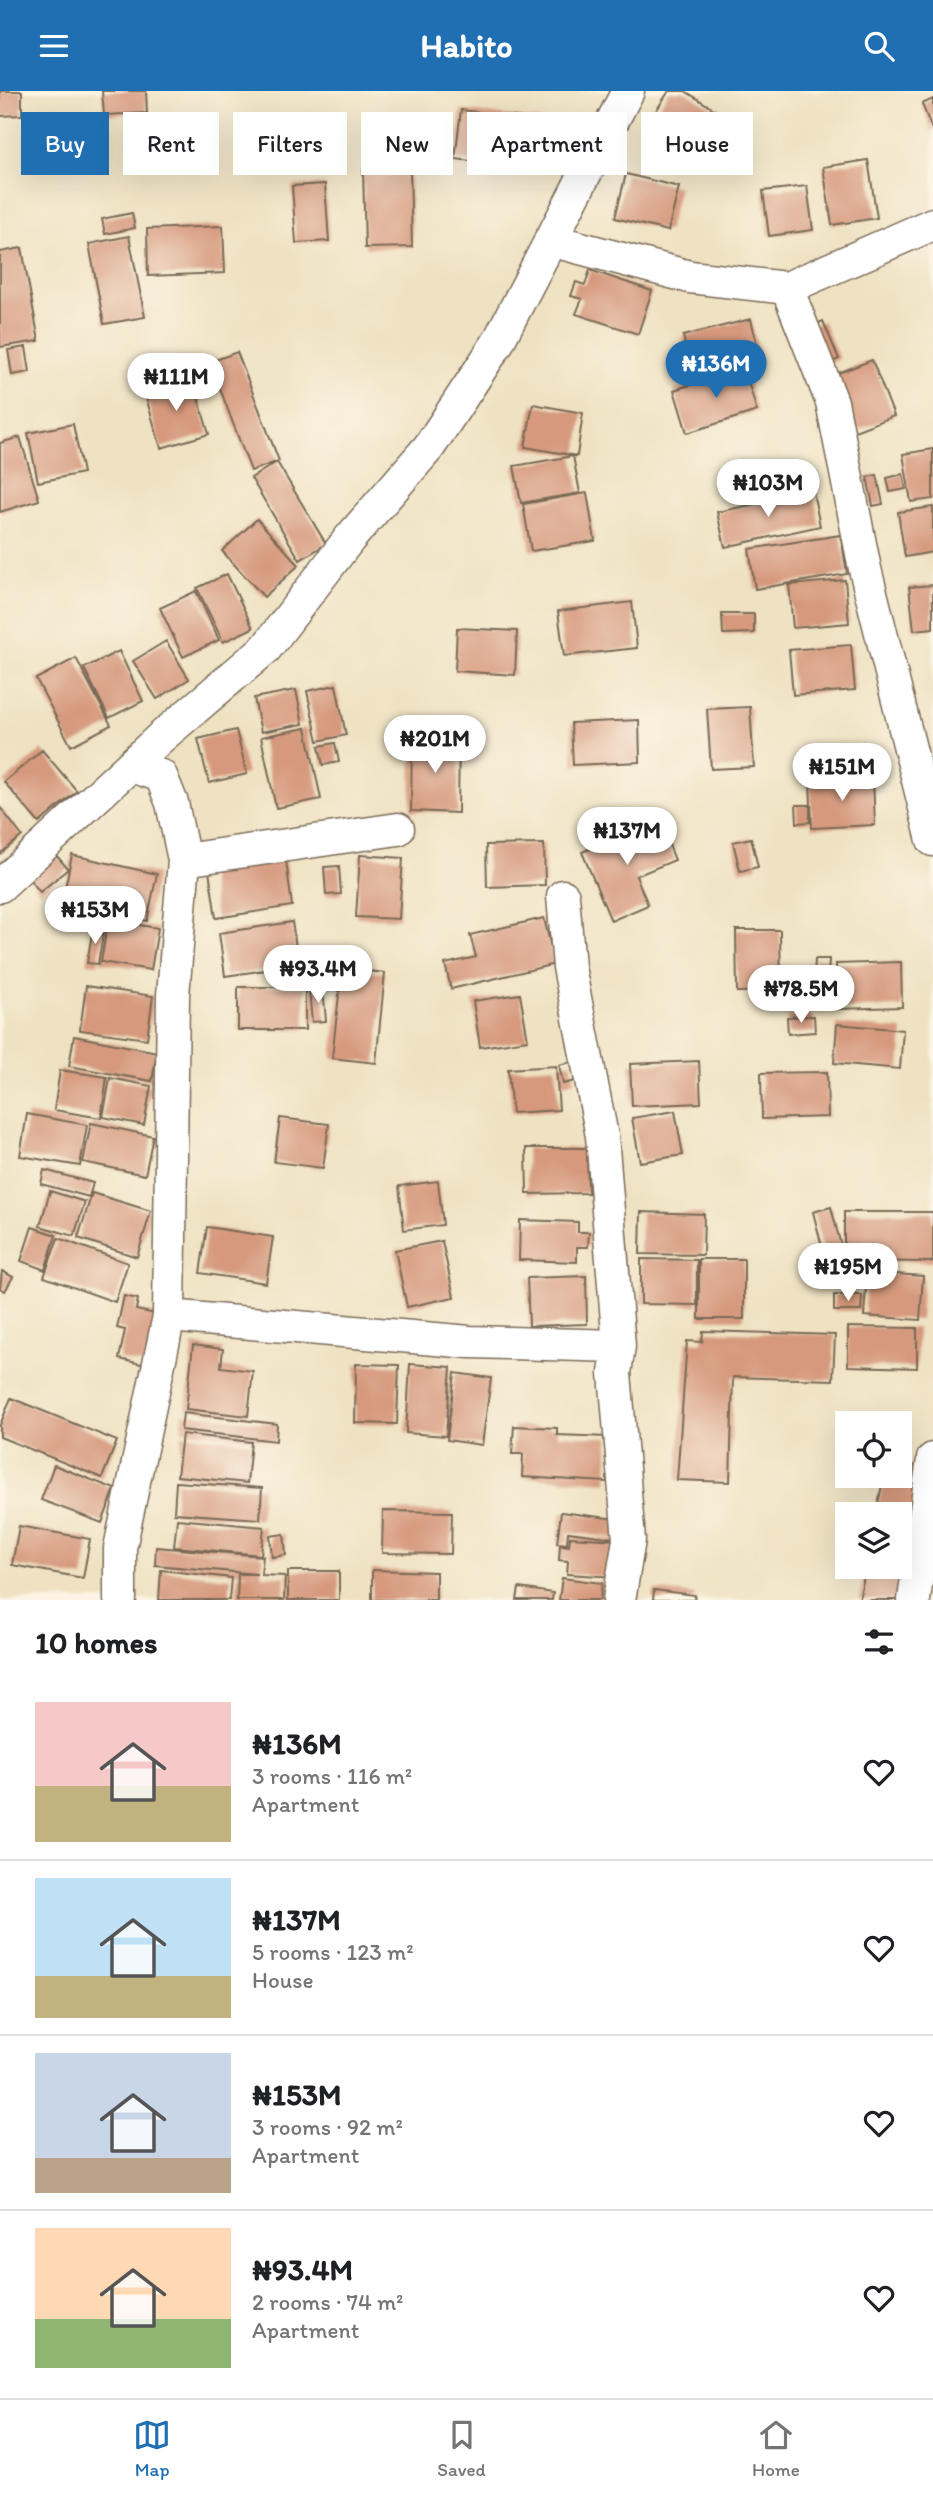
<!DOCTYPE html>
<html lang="en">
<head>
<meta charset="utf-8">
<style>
  :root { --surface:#fff; --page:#f2f2f2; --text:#202124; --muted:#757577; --line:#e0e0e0; --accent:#1f6fb2 }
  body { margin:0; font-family:Itim,sans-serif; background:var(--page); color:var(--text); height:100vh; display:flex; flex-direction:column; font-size:26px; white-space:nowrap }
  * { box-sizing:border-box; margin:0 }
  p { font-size:23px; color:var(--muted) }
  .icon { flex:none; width:38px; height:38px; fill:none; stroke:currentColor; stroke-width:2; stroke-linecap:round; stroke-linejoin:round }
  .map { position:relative; height:1509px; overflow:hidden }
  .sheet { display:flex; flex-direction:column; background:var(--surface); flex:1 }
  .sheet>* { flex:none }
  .banner { position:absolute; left:21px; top:21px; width:892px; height:63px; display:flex; gap:14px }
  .controls { position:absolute; left:835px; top:1320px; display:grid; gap:14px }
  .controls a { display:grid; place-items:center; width:77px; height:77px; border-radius:0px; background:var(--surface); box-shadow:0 7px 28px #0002; font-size:35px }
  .price { position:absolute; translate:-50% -60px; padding:0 16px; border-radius:24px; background:#fff; color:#222; font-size:23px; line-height:46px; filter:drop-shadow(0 2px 4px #0008) }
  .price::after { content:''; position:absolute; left:50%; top:42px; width:21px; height:16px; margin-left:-10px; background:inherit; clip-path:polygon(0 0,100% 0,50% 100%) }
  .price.selected { background:var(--accent); color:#fff }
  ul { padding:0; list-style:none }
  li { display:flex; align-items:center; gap:21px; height:175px; padding:0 35px }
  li+li { border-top:2px solid var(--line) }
  li span { display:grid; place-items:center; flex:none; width:196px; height:140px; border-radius:0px; color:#555 }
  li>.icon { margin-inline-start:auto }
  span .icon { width:84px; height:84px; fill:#fffc; stroke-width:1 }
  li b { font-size:30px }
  h2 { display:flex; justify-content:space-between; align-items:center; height:84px; padding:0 35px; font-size:30px }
  .tag { padding:0 24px; border-radius:0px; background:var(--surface); box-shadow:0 7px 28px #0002; font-size:24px; line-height:63px }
  .tag.selected { background:var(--accent); color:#fff }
  header { display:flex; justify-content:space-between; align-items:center; height:91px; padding:0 35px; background:var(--accent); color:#fff; font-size:32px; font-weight:700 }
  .dock { display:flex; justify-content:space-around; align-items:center; height:98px; border-top:2px solid var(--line); background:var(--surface); font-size:19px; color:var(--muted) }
  .dock a { display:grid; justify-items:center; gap:4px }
  .dock .selected { color:var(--accent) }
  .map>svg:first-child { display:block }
  .building { fill:#d6997d }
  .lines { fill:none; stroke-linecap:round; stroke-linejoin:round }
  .minor-casing { stroke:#7a6a57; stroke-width:35 }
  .minor { stroke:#fff; stroke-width:32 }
</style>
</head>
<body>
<header><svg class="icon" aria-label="menu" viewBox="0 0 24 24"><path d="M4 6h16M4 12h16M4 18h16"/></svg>Habito<svg class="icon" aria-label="search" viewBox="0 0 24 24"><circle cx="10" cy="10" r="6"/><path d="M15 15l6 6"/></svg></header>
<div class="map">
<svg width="933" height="1509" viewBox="0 0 933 1509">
  <rect width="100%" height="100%" fill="#fcf5e5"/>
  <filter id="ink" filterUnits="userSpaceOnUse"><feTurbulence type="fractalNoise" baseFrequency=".0143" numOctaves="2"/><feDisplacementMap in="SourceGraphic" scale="14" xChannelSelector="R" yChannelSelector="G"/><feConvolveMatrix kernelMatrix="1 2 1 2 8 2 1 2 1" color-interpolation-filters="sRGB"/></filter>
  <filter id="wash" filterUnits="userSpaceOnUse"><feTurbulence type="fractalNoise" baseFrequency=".00686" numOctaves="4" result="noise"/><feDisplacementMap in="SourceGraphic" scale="28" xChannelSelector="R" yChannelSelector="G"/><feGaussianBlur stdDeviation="1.57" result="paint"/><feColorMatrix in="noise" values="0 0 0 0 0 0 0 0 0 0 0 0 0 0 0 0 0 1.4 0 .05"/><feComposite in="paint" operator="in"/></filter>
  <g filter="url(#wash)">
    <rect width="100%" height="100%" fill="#efe2c2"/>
    <g id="blocks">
      <!-- building -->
      <path class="building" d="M0,0H22V24L0,25Z
        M102,0H146L147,22L104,24Z
        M669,0H685L733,30L716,58L656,20Z
        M933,8V41L922,13Z
        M461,19L548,30L542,79L455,68Z
        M414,48L417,69L396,72L393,51Z
        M868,69L877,127L832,134L823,76Z
        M410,77L412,156L365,157L363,78Z
        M626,83L679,96L668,140L615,127Z
        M325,93L329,150L296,152L292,95Z
        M807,95L813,139L769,145L763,100Z
        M132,122L135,137L105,143L102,128Z
        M223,135L225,182L148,185L147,138Z
        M129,145L145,226L104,233L89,153Z
        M22,157L39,250L0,256V161Z
        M590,179L652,200L638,243L576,223L582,208L571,205L576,191L585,194Z
        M751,228L761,270L693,286L683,245Z
        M823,230L839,268L826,273L809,236Z
        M26,256L30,281L12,284L8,259Z
        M237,261L279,370L251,380L210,271Z
        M872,269L894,325L855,340L833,284Z
        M744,277L757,320L687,342L674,299Z
        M192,286L209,343L161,357L144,300Z
        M533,313L583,322L577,365L525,356Z
        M73,333L83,382L38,391L28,342Z
        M20,346L39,409L0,421V352Z
        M933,358V408L911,411L903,363Z
        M573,365L580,402L521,412L514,375Z
        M277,371L326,453L300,469L251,387Z
        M903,383L906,398L890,401L887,387Z
        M877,384L883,413L873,415L867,386Z
        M813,401L820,435L725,456L717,421Z
        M587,402L595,450L531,460L523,413Z
        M933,416V461L905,466L898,421Z
        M257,428L299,474L264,506L222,460Z
        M841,444L847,483L755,498L749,458Z
        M227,483L253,537L223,551L197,497Z
        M845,489L849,532L793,537L789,494Z
        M933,494V537L914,539L909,496Z
        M196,500L219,549L183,566L160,517Z
        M632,511L637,557L564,565L558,520Z
        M722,523H754V542L723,543Z
        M457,537L517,540L515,584L455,580Z
        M166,550L189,588L157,608L133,570Z
        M851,554L855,599L793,604L789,559Z
        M119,560L143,610L109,627L84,577Z
        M76,567L111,634L71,655L36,588Z
        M336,594L346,644L318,650L307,600Z
        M296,599L303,633L261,641L254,607Z
        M750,616L754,676L711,678L707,618Z
        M639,629L640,671L573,674L571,632Z
        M306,637L321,708L276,717L261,646Z
        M236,639L247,683L209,692L198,648Z
        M412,647H459L458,722L411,720Z
        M335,652L339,671L323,674L319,655Z
        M42,659L77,700L39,732L4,691Z
        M873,688L875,734L812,737L810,691Z
        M796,714H810V731L797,732Z
        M0,716L22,745L0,763Z
        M659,729L675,769L636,785L648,814L611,830L582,761Z
        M751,747L758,776L740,780L733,751Z
        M544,753L545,794L487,796L486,754Z
        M56,764L68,778L40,801L29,787Z
        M72,764L157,783L147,830L62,811Z
        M360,764L403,767L399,828L356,826Z
        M286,769L292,815L216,827L209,780Z
        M339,775L341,803L326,804L324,776Z
        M544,827L555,873L451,898L445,873L476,866L470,844Z
        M108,829L158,837L151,879L101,871Z
        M292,831L299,874L225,885L219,842Z
        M93,836L104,838L98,873L87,872Z
        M736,839H780L781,900L737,901Z
        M815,868H829L828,886H814Z
        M901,871L902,916L837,918L836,873Z
        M342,877L385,882L376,972L332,967Z
        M86,895L153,905L147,948L80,939Z
        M238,896H305V939H238Z
        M323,897L326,930L312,931L309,899Z
        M520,903L528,949L480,956L473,910Z
        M814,925L815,941L788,943L787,926Z
        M837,933L903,939L900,978L834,972Z
        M74,945L157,961L152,990L69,975Z
        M699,970L701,1012L632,1015L630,973Z
        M571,971L575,990L563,993L559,974Z
        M556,975L559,1019L512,1022L508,978Z
        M60,979L107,986L101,1027L54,1019Z
        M827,981L828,1026L762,1028L761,982Z
        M110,987L151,995L144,1034L103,1026Z
        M675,1020L683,1064L640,1071L632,1027Z
        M27,1023L87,1034L80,1075L20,1065Z
        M280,1027L329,1033L323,1077L274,1071Z
        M91,1032L153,1045L145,1084L83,1071Z
        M526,1057H587L588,1102L527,1103Z
        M44,1079L93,1092L89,1106L41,1093Z
        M438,1090L443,1134L404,1139L399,1095Z
        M50,1100L85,1111L74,1145L40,1135Z
        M92,1102L151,1120L137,1166L78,1147Z
        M831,1116L844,1166L826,1171L813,1121Z
        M641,1121L704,1123L703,1164L640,1163Z
        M844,1121H933V1171L844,1170Z
        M520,1129L578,1131V1141H589L588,1156H577V1171L519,1169Z
        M32,1136L56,1144L45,1179L21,1170Z
        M207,1136L273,1146L266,1192L200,1182Z
        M58,1147L128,1172L115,1211L44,1186Z
        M442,1150L454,1206L407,1216L395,1159Z
        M641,1168L697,1169V1214L641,1213Z
        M699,1168H744V1228H699Z
        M836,1174H863V1193H836Z
        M2,1180L13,1186L5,1200L0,1197Z
        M867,1181L923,1185L920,1229L864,1225Z
        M586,1185L587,1233L529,1235L527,1187Z
        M834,1204H862L861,1220H834Z
        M124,1205L138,1208L136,1219L156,1223L146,1274L119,1268L125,1239L117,1237Z
        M848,1236L917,1237V1277L848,1275Z
        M703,1240L835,1244L833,1289L733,1286L730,1391L677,1389L687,1250L702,1251Z
        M193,1254L223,1258L221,1276L253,1280L248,1325L186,1318Z
        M356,1273L399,1274L397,1333L355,1332Z
        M410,1273L451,1276L446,1345L406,1342Z
        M455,1282L491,1287L482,1354L447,1349Z
        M11,1307L117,1350L102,1387L0,1346V1334Z
        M183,1322L277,1333L276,1350L181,1339Z
        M514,1335L557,1337V1344L609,1346L607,1391L522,1386L523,1363H512Z
        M182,1343L251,1351L247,1392L177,1385Z
        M900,1372L924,1377L898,1509H859L866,1475H900V1423H876L884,1384H900Z
        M54,1374L115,1398L102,1432L41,1409Z
        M176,1391L262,1397L260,1428L174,1422Z
        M383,1420L452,1421L451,1463L382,1462Z
        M561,1421L624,1429L621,1448L568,1441L567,1453L557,1452Z
        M177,1428L264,1436L261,1464L174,1456Z
        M19,1435L90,1448L83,1487L12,1474Z
        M284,1443L286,1464L272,1466L270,1445Z
        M570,1446L618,1449L616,1486L567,1483L568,1470L559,1469L560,1454L569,1455Z
        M156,1456L263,1465L261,1484L285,1485L284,1509H237L238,1483H257L155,1474Z
        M161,1479L231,1487L229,1509H159Z
        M372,1479L436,1481V1509H372Z
        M288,1480H339V1509H288Z
        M562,1487L602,1492L600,1509H559Z
        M519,1497L553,1502L552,1509H517Z
        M654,1499L695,1504L694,1509H653Z"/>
    </g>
  </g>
  <g filter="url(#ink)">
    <use href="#blocks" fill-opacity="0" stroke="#7a6a57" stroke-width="2"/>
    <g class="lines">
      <!-- minor casing -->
      <g class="minor-casing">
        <path id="minor" d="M550,149L690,186L787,197L933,133
          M787,197L832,311L865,478L933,749
          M184,769L398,738
          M0,795L159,648L266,557L350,447L429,356L497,253L628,0
          M563,805L569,876L602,1045L619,1255L615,1282L629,1449L619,1509
          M169,1225L470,1251L619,1255
          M120,1509V1457L169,1225L173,904L184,769L172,712L161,685L131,675
          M914,1509L933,1368"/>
      </g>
      <!-- minor -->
      <use href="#minor" class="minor"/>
    </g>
  </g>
</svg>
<div class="controls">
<a><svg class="icon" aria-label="locate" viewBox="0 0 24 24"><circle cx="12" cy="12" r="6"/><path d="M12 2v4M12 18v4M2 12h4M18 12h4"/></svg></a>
<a><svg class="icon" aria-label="layers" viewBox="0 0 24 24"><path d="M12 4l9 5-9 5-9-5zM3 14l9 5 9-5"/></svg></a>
</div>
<b class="price selected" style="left:716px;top:309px">₦136M</b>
<b class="price" style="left:176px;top:322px">₦111M</b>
<b class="price" style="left:768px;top:428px">₦103M</b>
<b class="price" style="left:435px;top:684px">₦201M</b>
<b class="price" style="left:842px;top:712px">₦151M</b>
<b class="price" style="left:627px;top:776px">₦137M</b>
<b class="price" style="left:95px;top:855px">₦153M</b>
<b class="price" style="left:318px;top:914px">₦93.4M</b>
<b class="price" style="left:801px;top:934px">₦78.5M</b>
<b class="price" style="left:848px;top:1212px">₦195M</b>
<div class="banner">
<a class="tag selected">Buy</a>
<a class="tag">Rent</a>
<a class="tag">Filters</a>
<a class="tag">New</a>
<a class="tag">Apartment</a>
<a class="tag">House</a>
</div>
</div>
<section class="sheet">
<h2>10 homes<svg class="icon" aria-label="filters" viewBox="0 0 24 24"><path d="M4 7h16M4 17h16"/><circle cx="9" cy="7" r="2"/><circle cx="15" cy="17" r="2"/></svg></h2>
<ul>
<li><span style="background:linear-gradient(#f6c9c9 60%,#c2b280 0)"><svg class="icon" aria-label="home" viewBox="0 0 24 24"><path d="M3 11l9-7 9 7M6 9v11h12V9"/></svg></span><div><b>₦136M</b><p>3 rooms · 116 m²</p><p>Apartment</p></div><svg class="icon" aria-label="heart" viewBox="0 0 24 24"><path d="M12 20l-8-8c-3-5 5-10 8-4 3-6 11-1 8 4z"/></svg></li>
<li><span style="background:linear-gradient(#bfe0f5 70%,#c2b280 0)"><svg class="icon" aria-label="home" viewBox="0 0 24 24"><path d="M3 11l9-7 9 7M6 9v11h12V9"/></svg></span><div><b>₦137M</b><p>5 rooms · 123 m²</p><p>House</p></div><svg class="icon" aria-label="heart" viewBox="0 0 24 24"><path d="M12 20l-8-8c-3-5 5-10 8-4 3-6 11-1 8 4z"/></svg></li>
<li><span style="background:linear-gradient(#c9d6e8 75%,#b9a48a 0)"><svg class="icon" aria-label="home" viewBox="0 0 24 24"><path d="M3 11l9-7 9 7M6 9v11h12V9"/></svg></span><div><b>₦153M</b><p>3 rooms · 92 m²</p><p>Apartment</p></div><svg class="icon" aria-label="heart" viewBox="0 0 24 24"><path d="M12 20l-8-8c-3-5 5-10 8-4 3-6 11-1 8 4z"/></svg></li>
<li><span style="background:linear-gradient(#ffd9b3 65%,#8fb573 0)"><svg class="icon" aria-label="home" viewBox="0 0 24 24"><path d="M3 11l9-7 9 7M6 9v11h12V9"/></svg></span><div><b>₦93.4M</b><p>2 rooms · 74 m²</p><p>Apartment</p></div><svg class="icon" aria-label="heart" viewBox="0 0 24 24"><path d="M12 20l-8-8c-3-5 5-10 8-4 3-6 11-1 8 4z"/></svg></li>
</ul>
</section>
<nav class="dock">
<a class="selected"><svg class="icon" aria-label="map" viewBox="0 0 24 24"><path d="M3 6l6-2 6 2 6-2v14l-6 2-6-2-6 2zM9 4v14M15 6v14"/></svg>Map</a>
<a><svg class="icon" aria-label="saved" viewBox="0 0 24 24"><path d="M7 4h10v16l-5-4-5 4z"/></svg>Saved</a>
<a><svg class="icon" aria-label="home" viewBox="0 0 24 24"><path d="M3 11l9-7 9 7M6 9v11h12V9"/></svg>Home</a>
</nav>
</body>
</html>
